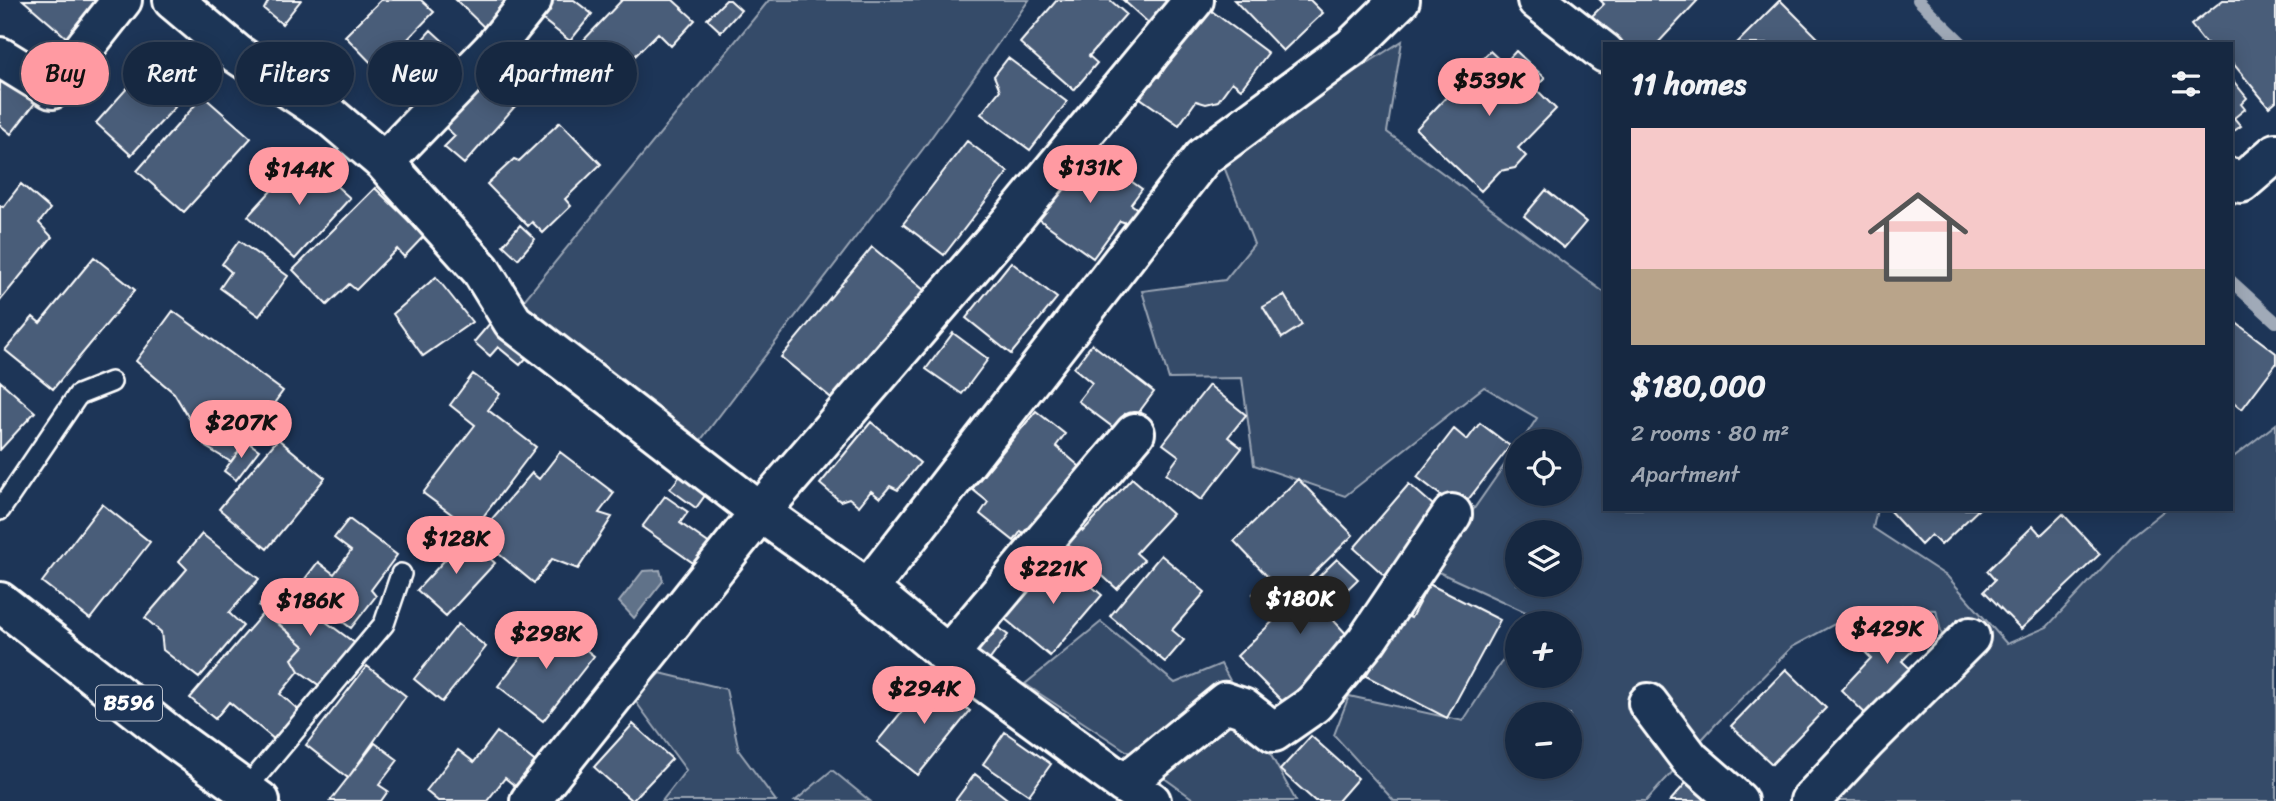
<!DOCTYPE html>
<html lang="en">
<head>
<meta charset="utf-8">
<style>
  :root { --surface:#162841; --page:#23344c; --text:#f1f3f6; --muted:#9ea6b1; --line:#35445a; --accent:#ff9aa2 }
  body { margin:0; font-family:Sriracha,sans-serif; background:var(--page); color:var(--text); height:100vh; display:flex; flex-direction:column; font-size:26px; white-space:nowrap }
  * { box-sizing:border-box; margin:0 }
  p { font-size:23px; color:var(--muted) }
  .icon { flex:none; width:38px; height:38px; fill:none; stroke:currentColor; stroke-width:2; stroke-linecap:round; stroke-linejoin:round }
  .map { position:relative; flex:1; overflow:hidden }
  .drawer { position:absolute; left:1603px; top:42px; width:630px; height:469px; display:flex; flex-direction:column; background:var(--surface); border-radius:0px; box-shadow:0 4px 18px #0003,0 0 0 2px var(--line) }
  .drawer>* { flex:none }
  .top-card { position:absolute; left:21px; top:42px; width:665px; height:63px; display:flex; gap:14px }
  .fabs { position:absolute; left:1505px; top:429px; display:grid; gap:14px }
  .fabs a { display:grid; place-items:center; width:77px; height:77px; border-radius:50%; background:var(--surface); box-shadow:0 4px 18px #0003,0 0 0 2px var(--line); font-size:35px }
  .price { position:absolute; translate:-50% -60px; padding:0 16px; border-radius:24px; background:var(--accent); color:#111; font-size:23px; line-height:46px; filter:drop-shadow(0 2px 4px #0008) }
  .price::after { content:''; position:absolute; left:50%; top:42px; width:21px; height:16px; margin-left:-10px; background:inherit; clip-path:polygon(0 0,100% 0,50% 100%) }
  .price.active { background:#222; color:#fff }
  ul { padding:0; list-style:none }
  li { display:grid; align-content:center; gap:14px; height:371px; padding:0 28px }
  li+li { border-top:2px solid var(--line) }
  li span { display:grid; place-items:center; height:217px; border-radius:0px; color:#555 }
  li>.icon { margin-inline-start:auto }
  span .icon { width:126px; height:126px; fill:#fffc; stroke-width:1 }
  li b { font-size:30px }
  h2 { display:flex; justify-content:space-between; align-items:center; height:84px; padding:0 28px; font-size:30px }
  .pill { padding:0 24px; border-radius:32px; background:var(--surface); box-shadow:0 4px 18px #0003,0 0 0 2px var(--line); font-size:24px; line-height:63px }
  .pill.active { background:var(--accent); color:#111 }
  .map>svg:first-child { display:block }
  .green { fill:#364b69; stroke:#9aa5b4; stroke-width:2; fill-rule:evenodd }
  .water { fill:#617289; stroke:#a0aab8; stroke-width:2 }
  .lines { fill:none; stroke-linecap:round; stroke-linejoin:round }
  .stream { stroke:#a0aab8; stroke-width:12 }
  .building { fill:#4a5d79; stroke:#fff; stroke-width:2 }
  .service-casing { stroke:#fff; stroke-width:24 }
  .minor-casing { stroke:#fff; stroke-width:44 }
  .primary-casing { stroke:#fff; stroke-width:44 }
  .service { stroke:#1d3557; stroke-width:19 }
  .minor { stroke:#1d3557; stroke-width:38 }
  .primary { stroke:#1d3557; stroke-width:38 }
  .labels { text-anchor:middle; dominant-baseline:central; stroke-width:5; stroke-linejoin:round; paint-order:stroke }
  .shield { fill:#1d3557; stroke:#bbc2cd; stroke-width:2 }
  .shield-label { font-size:21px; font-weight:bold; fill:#fff }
</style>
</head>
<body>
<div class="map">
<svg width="2276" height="801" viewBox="0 0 2276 801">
  <rect width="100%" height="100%" fill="#1d3557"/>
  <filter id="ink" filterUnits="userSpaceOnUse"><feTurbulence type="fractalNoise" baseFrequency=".0143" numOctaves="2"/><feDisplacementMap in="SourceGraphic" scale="14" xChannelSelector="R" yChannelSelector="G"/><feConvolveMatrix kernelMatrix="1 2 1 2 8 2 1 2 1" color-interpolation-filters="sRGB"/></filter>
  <g filter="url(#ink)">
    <!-- green -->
    <path class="green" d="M769,0H1029L923,149L700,441L520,305Z
      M1402,41L1387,132L1605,293V509H1877L1873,528L1948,577L2007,644L2047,627L2132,536L2166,509H2231V459L2276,424V801H1837L1841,793L1953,684L1936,610L1866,607L1792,647L1715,725L1646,801H1394L1334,735L1349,696L1463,721L1517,638V676H1570V623H1527L1532,615L1432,569L1517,447V494H1570V441H1522L1537,418L1484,387L1345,496L1254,465L1242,378L1169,379L1142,291L1225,280L1254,244L1223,164L1302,105ZM1517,532H1570V584H1517ZM1517,714H1570V766H1517Z
      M1101,622L1175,683L1221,664L1296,801H1196L1128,752L1025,684Z
      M660,673L726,689L739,751L776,801H662L686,770L633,698Z
      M832,770L870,801H795Z"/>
    <!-- water -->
    <path class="water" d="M660,570L663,581L634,618L619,602L643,571Z"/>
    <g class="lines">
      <!-- stream -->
      <path class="stream" d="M1918,0L1963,44
        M2231,281L2276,322"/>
    </g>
    <!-- building -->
    <path class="building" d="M23,0H99L67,38Z
      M269,0H301L282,24L264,9Z
      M381,0H421L434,12L378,70L345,36Z
      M456,0H513L492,35Z
      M550,0H574L592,14L570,41L538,16Z
      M622,0H673L695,20L671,46L658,33L616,75L581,43Z
      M726,0H730L741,10L721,32L707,19Z
      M1057,0H1110L1126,14L1089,56L1097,63L1074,90L1020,43Z
      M1123,0H1175L1152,26Z
      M1234,0H1310L1323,13L1283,51Z
      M1600,0H1698L1657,44H1621L1592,16L1604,4Z
      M1780,0L1820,40L1816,44H1736Z
      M2223,0H2276V101L2269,107L2231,61V44H2206L2191,25Z
      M1209,9L1268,53L1241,89L1232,82L1218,101L1206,104L1196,101L1179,125L1136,95L1152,72L1159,77L1169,62L1159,60Z
      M431,30L470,66L423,118L384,82Z
      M508,50L540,78L464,164L444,147L455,136L443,125Z
      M1490,51L1504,64L1516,51L1545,78L1535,88L1556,109L1518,148L1526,156L1515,168L1500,171L1481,191L1416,129Z
      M1008,58L1067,102L1030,150L981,114L1000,90L994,76Z
      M0,77L38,99L11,134L0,125Z
      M137,77L175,107L131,155L96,123Z
      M2231,78L2247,98L2241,104L2245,109L2234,118L2241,126L2231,133Z
      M203,96L251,138L184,212L137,171Z
      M560,122L601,164L565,199L571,206L543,233L532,222L528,226L487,184L514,159L519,161Z
      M967,141L1008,172L944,255L903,224Z
      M303,156L350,198L295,259L248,216Z
      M1097,157L1142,189L1131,204L1140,211L1130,224L1120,221L1093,258L1036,217L1075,162L1088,170Z
      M21,184L50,209L39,223L52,237L0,301V206L3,207Z
      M375,188L424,236L404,257L397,249L356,290L349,284L327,305L293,270Z
      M1546,190L1586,222L1564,248L1524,216Z
      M520,225L535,239L518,259L503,245Z
      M239,241L288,276L259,316L220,288L231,272L222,264Z
      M872,247L931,296L840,405L781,357Z
      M94,257L135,290L53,389L5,350L33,317L40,323Z
      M1011,262L1057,298L1011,354L966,318Z
      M436,277L472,322L423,356L393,314Z
      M1284,295L1302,325L1282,338L1263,307Z
      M173,311L283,391L231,462L206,447L174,393L136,361Z
      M2231,319L2276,353V364L2242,409L2231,400Z
      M491,322L529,355L520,365L498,347L490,356L474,342Z
      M953,333L988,359L962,394L926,369Z
      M1092,344L1154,392L1133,420L1125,414L1114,428L1078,401L1092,383L1074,368Z
      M473,374L500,394L488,410L536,447L473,530L423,493L475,425L450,405Z
      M0,381L35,412L0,450Z
      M1209,385L1246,415L1228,437L1242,448L1201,500L1166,474L1179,456L1163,444Z
      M1036,411L1065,434L1056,446L1086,472L1030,539L1021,531L1014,541L980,514L988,502L972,489Z
      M871,422L920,463L898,490L890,486L880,498L871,491L859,506L849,498L840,501L820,484Z
      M1480,423L1510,446L1460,510L1417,477L1454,429L1467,440Z
      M278,439L325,478L267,549L219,509Z
      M246,441L259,450L236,480L224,471Z
      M560,452L614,493L599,513L612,517L578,569L552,559L534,583L477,536L532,473L539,479Z
      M680,476L706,494L696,508L670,489Z
      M1132,478L1172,514L1136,553L1144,560L1117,589L1061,538L1075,523L1083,531Z
      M1298,479L1353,535L1272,614L1253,594L1269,578L1234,541Z
      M1409,484L1441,512L1385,576L1354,548Z
      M665,496L688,512L680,523L714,547L699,567L642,527Z
      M102,504L150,542L90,619L42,582Z
      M1888,509H1979L1941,545L1931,535L1921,545Z
      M2063,514L2100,554L2021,629L1984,591L1995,580L1987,571L2033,526L2041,535Z
      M349,519L397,555L371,590L376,596L351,628L298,588L318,562L334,574L351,551L334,538Z
      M202,534L259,579L229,613L243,626L199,678L163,650L161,632L145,618L187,569L179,561Z
      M466,537L495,563L446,616L417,590Z
      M1161,555L1205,592L1172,630L1184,640L1165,662L1110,616Z
      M1056,556L1102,595L1050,656L1004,618Z
      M1337,559L1358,579L1325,611L1350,638L1284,703L1237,656Z
      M1429,584L1500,620L1447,718L1366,676L1400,613L1411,618Z
      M267,595L291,596L356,644L323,688L299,671L292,659L304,646L259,606Z
      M1902,606L1930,633L1902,661L1920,678L1876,724L1841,690L1871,658L1861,648Z
      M264,612L304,646L292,659L299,671L280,694L300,711L275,740L229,702L215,719L190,698Z
      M549,621L594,656L543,721L498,686Z
      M989,621L1008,635L988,662L968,647Z
      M458,624L486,647L442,702L414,679Z
      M367,666L406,696L348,778L306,745Z
      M1786,669L1826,708L1772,764L1731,726Z
      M929,678L970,711L918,775L877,742Z
      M633,724L672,759L632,801L594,767Z
      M497,732L538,764L519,789L505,778L487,801H438L426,791L458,750L474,762Z
      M1005,732L1051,764L1029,795L983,764Z
      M1311,736L1358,778L1338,801H1315L1280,770Z
      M375,743L398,760L379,785L388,791L381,801H330Z
      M975,774L1010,801H955Z
      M1686,783L1707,801H1670Z"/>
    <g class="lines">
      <!-- service casing -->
      <g class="service-casing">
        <path id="service" d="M0,510L78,395L111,382
          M245,790L384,624L401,574"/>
      </g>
      <!-- minor casing -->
      <g class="minor-casing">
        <path id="minor" d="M173,0L237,54L330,116L384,162L481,270L513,322L760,512L868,589L948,655L1124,784L1151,801
          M1537,0L1605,53
          M0,57L52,89L122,0
          M384,162L492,50L532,0
          M2231,178L2241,183L2276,153
          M868,589L1203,157L1352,47L1400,0
          M948,655L1135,433
          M1648,703L1690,759L1738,801
          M1124,784L1225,702L1243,708L1274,732L1314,704L1367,640L1452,514
          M530,801L760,512L1012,220L1194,0
          M1810,801L1866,741L1970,637"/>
      </g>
      <!-- primary casing -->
      <g class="primary-casing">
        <path id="primary" d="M0,602L176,740L260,801"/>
      </g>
      <!-- service -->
      <use href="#service" class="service"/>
      <!-- minor -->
      <use href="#minor" class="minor"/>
      <!-- primary -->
      <use href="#primary" class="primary"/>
    </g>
  </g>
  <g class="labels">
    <!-- shield labels -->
    <rect class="shield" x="96" y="685.5" width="66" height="35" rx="5"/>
    <g class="shield-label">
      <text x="129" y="703">B596</text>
    </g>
  </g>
</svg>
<div class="fabs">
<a><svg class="icon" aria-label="locate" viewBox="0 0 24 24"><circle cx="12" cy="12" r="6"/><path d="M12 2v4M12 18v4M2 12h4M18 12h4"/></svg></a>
<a><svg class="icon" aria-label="layers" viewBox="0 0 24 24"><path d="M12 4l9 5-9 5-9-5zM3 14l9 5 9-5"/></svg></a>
<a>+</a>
<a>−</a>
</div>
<b class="price" style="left:1489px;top:118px">$539K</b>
<b class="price" style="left:1090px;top:205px">$131K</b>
<b class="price" style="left:299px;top:207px">$144K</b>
<b class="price" style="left:241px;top:460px">$207K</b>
<b class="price" style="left:456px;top:576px">$128K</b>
<b class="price" style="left:1053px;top:606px">$221K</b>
<b class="price active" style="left:1300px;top:636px">$180K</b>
<b class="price" style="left:310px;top:638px">$186K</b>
<b class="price" style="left:1887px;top:666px">$429K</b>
<b class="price" style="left:546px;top:671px">$298K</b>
<b class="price" style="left:924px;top:726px">$294K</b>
<div class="top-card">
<a class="pill active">Buy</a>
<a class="pill">Rent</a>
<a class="pill">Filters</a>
<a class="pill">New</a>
<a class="pill">Apartment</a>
</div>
<section class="drawer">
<h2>11 homes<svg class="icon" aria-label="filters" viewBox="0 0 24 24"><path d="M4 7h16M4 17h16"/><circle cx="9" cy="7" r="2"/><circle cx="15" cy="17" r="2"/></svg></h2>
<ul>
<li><span style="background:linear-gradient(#f6c9c9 65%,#b9a48a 0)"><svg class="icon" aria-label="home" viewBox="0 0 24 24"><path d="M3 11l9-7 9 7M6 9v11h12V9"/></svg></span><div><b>$180,000</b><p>2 rooms · 80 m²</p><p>Apartment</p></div></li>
</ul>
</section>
</div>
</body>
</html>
